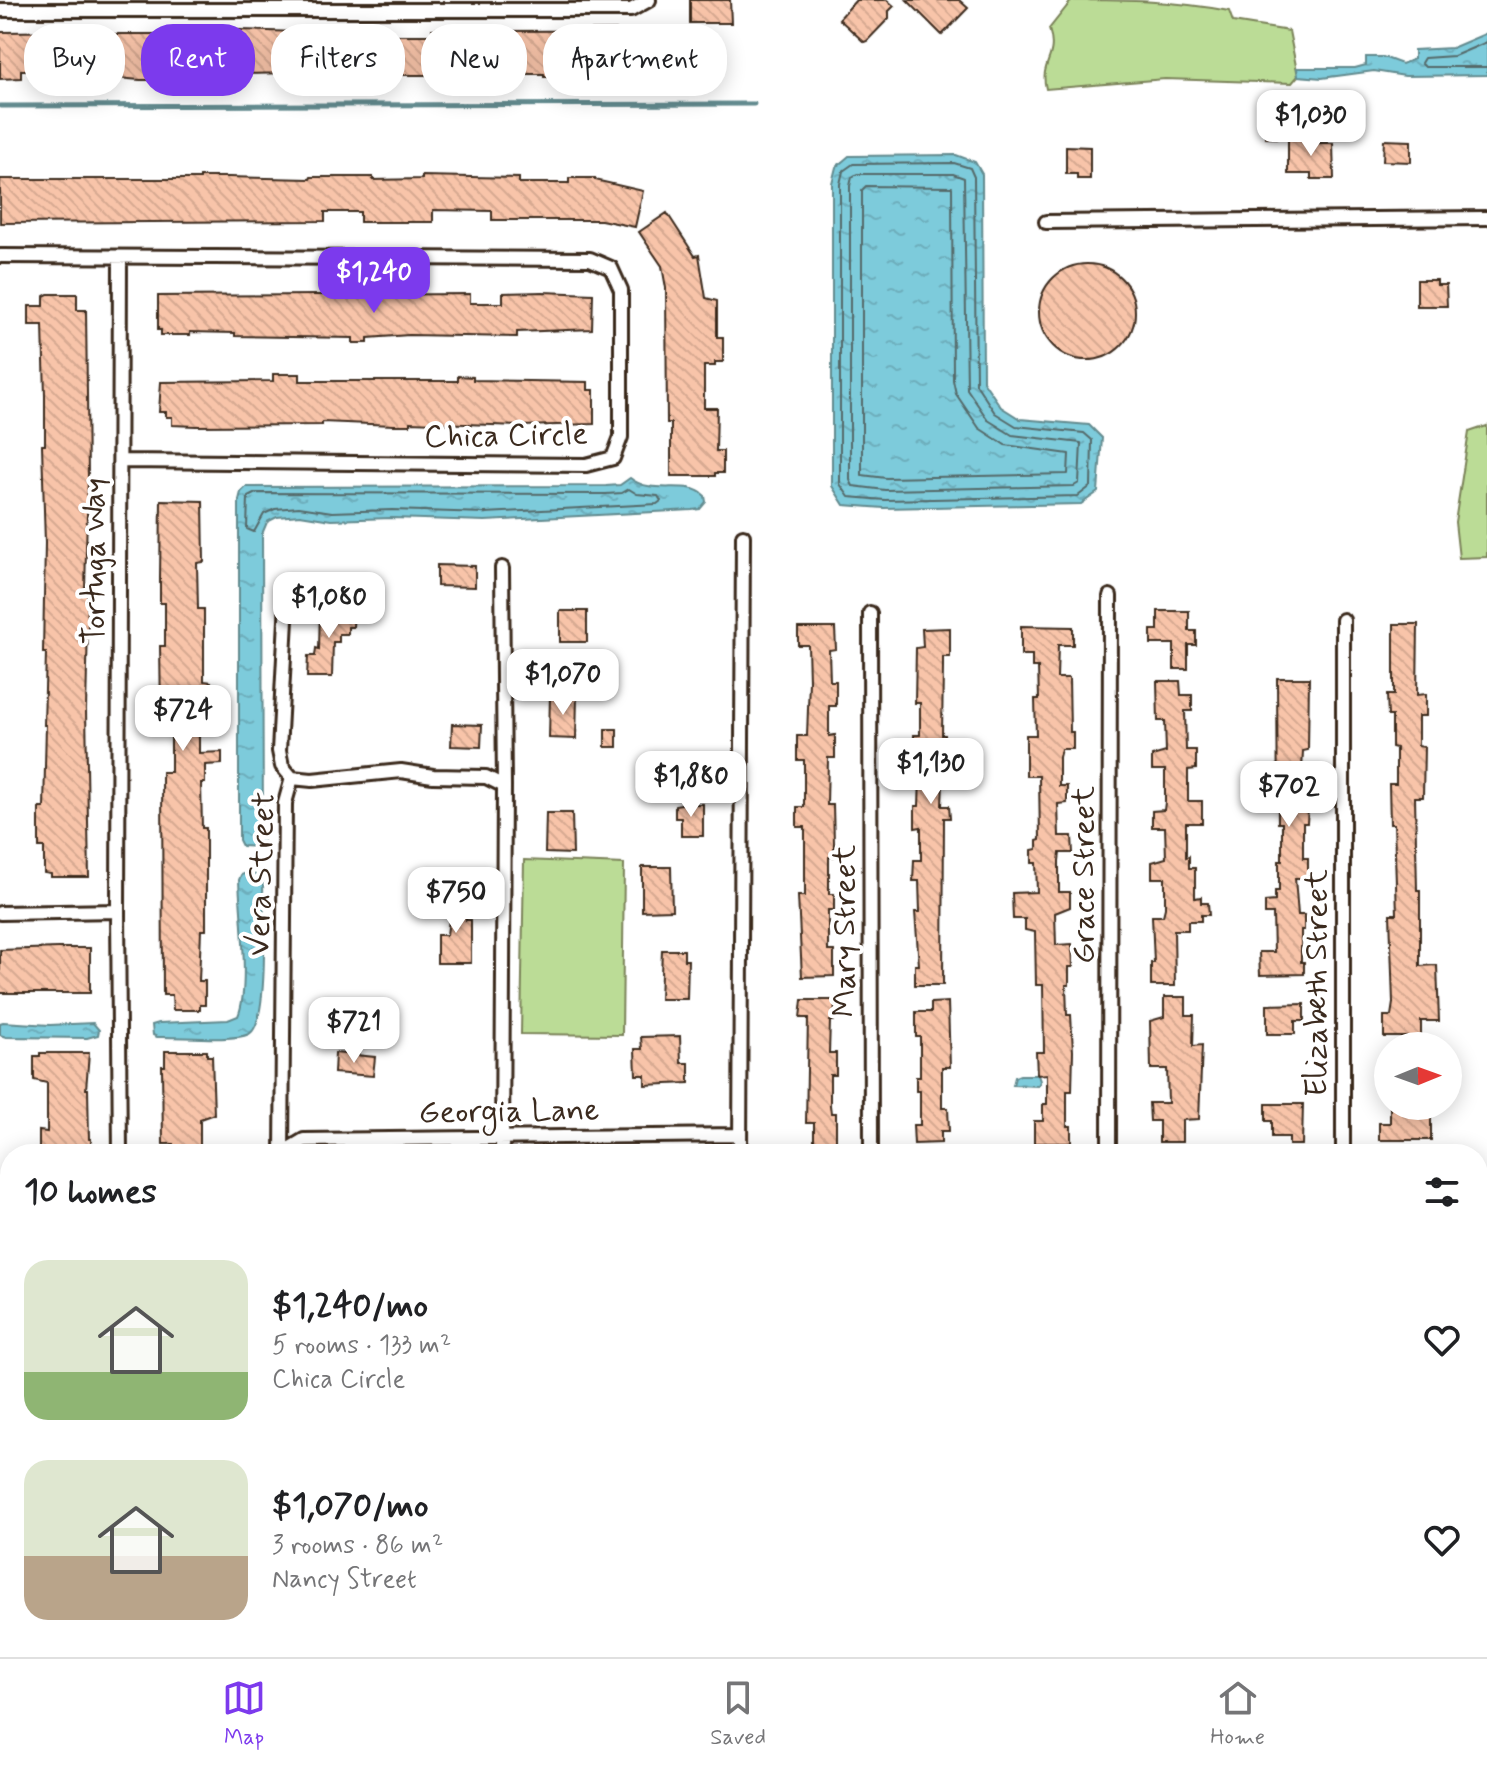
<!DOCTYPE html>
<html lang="en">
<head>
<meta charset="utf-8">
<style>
  :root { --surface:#fff; --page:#f6f6f6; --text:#202124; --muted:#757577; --line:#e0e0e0; --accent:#7c3aed }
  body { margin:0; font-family:Mynerve,sans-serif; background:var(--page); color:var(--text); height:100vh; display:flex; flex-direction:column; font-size:30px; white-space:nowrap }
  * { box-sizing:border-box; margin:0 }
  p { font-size:26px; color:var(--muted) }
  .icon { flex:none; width:44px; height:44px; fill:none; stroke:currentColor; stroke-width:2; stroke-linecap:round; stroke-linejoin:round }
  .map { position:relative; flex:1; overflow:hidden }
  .panel { position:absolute; left:0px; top:1144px; width:1488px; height:514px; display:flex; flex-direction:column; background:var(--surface); border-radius:32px 32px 0 0; box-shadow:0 4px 20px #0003 }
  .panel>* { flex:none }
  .banner { position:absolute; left:24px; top:24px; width:800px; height:72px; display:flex; gap:16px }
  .needle { width:52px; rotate:89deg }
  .controls { position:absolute; left:1374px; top:1032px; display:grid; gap:16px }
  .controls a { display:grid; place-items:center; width:88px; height:88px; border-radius:50%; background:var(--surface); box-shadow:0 4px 20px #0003; font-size:40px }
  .price { position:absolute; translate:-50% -68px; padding:0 18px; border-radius:16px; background:#fff; color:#222; font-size:26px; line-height:52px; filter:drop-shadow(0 2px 4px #0008) }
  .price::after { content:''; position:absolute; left:50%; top:48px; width:24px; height:18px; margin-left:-12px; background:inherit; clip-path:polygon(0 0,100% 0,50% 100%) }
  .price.on { background:var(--accent); color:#fff }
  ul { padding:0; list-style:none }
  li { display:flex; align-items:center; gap:24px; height:200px; padding:0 24px }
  li span { display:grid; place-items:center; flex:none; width:224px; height:160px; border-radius:24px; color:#555 }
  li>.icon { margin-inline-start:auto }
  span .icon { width:96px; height:96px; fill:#fffc; stroke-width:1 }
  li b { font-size:34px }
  h2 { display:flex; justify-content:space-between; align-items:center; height:96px; padding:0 24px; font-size:34px }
  .pill { padding:0 28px; border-radius:32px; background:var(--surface); box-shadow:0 4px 20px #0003; font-size:28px; line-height:72px }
  .pill.on { background:var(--accent); color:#fff }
  .tab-bar { display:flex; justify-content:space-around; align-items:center; height:112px; border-top:2px solid var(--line); background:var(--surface); font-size:22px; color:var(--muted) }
  .tab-bar a { display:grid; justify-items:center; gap:4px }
  .tab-bar .on { color:var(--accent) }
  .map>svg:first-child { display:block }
  .grass { fill:#bbdc96; stroke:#7b835a; stroke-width:2 }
  .forest { fill:url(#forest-firs); stroke:#7b835a; stroke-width:2 }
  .water { fill:url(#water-ripples); stroke:#638b8f; stroke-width:2 }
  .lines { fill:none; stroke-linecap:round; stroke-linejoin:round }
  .shore { stroke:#556a6a; stroke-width:2 }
  .stream { stroke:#638b8f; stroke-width:5 }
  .building { fill:url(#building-back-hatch); stroke:#3b2a1e; stroke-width:2 }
  .service-casing { stroke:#3b2a1e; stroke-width:12 }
  .minor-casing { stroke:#3b2a1e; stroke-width:18 }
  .tertiary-casing { stroke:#3b2a1e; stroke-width:22 }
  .service { stroke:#fff; stroke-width:6 }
  .minor { stroke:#fff; stroke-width:12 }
  .tertiary { stroke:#fff; stroke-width:16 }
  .labels { text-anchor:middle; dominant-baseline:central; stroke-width:8; stroke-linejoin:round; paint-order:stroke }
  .street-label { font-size:32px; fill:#3b2a1e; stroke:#fff }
</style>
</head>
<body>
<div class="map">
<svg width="1487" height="1657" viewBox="0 0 1487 1657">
  <defs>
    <pattern id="forest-firs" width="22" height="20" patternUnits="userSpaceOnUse" patternTransform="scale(2)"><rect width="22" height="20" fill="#bbdc96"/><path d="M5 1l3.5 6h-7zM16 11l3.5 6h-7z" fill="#a2bd81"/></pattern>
    <pattern id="water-ripples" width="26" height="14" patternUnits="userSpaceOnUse" patternTransform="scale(2)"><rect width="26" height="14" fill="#7dcbdb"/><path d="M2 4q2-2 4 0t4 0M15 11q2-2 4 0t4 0" fill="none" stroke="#6daebc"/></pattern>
    <pattern id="building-back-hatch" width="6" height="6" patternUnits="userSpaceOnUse" patternTransform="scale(2)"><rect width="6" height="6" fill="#f8c4a9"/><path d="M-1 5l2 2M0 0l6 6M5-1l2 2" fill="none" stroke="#d6a991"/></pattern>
  </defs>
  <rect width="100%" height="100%" fill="#fff"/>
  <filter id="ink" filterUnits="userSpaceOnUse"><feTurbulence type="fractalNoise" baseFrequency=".0125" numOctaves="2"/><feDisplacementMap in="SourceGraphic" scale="16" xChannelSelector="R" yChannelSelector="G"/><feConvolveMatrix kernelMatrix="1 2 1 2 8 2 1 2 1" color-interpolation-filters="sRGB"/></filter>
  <g filter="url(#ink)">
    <!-- grass -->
    <path class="grass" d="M1072,0C1126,0 1177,1 1229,11L1233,22L1289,31L1298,76L1292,83L1165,79L1046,89C1039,62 1059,58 1049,29Z
      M1487,426V557L1459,558L1455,522L1469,432Z
      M524,860L624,864L622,1035L521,1034Z
      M1245,1648H1412V1657H1246Z"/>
    <!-- forest -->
    <path class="forest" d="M581,1648H778L777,1657H581Z
      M1078,1648H1245L1246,1657H1077Z"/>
    <!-- water -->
    <path class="water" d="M1487,33V75L1405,76L1374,71L1322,78L1298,76L1297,68H1355L1366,65V57H1383L1402,64L1414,59V50L1452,48Z
      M956,155L975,162L982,174L983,381L1001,407L1020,419L1089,425L1102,438L1098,492L1081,504L884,508L844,505L832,486V183L836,167L849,156Z
      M630,478C653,497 688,478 705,496L706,502L700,509L692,510L485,521L392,518L331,520L300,515L277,517L267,522L262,534L263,841L260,847L242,846L239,840V500L241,492L246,487L606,486L620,485Z
      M247,873L260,876L263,882C263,906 270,1024 249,1034C232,1042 179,1036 157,1037L153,1035L152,1025L159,1023L228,1020L238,1016C250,989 240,912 239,880L241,875Z
      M3,1022L50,1025L93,1023L99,1030L98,1035L87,1038L6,1037L0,1035V1023Z
      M1020,1075H1038L1040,1081L1038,1086L1013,1085L1015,1077Z
      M1447,1649L1487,1653V1657H1429Z"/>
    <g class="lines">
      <!-- shore -->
      <path class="shore" d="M1487,42L1454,56L1424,58L1421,63L1425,67H1487
        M954,163L970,168L974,177L976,384L995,413L1016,426L1084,433L1092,440L1091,486L1078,496L885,500L849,497L840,484V184L843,171L853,164Z
        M857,174H953L964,178L967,389L988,420L1012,435L1081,443L1079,483L1074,486L885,490L853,486L850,480V186L852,177Z
        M866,186L952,187L953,380L956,394L979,428L1005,445L1069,454L1068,474L886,478L862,475V190Z
        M629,489L637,494L658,496L661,501L657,504L485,513L392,510L332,512L299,507L275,509L264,514L254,532L247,529L248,497L256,493L606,494L622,493Z"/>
      <!-- stream -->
      <path class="stream" d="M0,106L754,104"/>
    </g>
    <!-- building -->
    <path class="building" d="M690,0H730L731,23H690Z
      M856,0H887L894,6L889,11V18L867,41L864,42L839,19Z
      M907,0H959L968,8L942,35Z
      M461,28V32L506,33V31L681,30V79L653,80V76L617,77V67L570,68V77H544V74H507V72L461,71V75H353V79H312V81H291V73L203,75V80H140L106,77L67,78V70H21V78L0,79V32L93,31V34H178V32L240,30L360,34V31H387V35H432V29Z
      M1266,118H1286V138H1265Z
      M1288,138H1313V143H1333L1334,179H1311V174H1288Z
      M1384,140L1411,141V162L1383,161Z
      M1066,146L1090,147V179H1077V174H1066Z
      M422,176L519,178V183H569V178H595V180L643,191L635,227L601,220H492V211L433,210V222H360V212H325V221L0,223V179H200V177H229L310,179L311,177H373V180L422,179Z
      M667,213L695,256L699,255L706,298L717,301V337H723V362H715V366H704V408H717L716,451H723V473H715V476H671V423H667L666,288L662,266L639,232Z
      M1039 312a48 48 0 1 1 96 0a48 48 0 1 1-96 0Z
      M1417,280H1437V285H1446L1447,306H1417Z
      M543,292L593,294L592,329L517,332V337L409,335L368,338V343H353V338L235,336V333L190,332V335H161V330H158V296L470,294V303H503V293Z
      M48,294H77V310H86L88,477L85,589H87L88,625L86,710L89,877H51V874L44,873V847H39V808H44L46,725H44L46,653H43L45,543L42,445H45V396L43,325H29V306H44V296Z
      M273,374H300V381H458V376L473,377V380L588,382V390H594V424L520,426L410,422V425H394L322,422V425L196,426L172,425V417H166V412H159L161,382L273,381Z
      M161,500L203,501L204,562L197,563L198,609H204V681L211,682L212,690V706H205V712H199V753L222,752V764L205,765V783H201L202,828H206V930H201L199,981H205V1005H200V1010H173L172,995H163L162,772H171V734H163V712H161L160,646H165V603H160V578Z
      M437,565L475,566V587L437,586Z
      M320,609H354L353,627H348V634H339V642H333L332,677H307L308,656H315L316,648L319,649Z
      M560,611H587V642H560Z
      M1158,611H1189V631H1196V645H1188V669H1174V644H1151V630H1158Z
      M1394,624H1418L1417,695L1426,694V716H1418V746L1424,747L1423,797H1415L1417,890H1420V966L1437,965L1439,1021H1421V1037H1384V1016H1391L1393,1003L1390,914H1397L1394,824H1390L1389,784H1396V748L1392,747V716H1388L1387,695H1394Z
      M1021,626L1073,627V645H1058L1057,678H1069L1070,732H1073V749H1061L1059,757V786H1067V803L1058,804L1059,836H1072L1073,853H1060L1059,861V892H1070V907L1055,913L1056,945L1072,944L1073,967H1069V985H1066L1067,1015H1071L1073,1051L1072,1091H1067V1126H1071V1143H1034V1121H1043V1104H1047V1074L1037,1075L1036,1052H1044L1043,985H1036L1035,932L1025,930V919H1013L1012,893L1037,892L1036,863H1032V850L1037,849V841L1040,840L1039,776H1026V735H1036L1035,699H1039L1038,667H1032V655H1021Z
      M798,628H835L836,649L829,650L830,681H836V706H829V736L835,735V758H828L827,805H833L834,843V857H829V894H834V910H828V951H834V976L802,977L798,896H805V827H797V807H804V760H797V736H807L809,681L808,645H798Z
      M950,628V657H943V666L942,735H945L942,806H949L950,818H944L943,985H915V965H919L915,912H920L919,881H913L914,860H921V827L915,828V806H919L921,751H914V735H920V703H915L916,648L923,647L922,629Z
      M1277,678H1309L1308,750L1303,751L1300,808H1308L1307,823H1303V858H1308V878H1295L1298,915H1304V930H1301V962H1304V974L1260,975L1259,952H1274L1273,914H1265V902L1275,901V891H1279V861H1282V823H1278Z
      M1157,681H1180L1181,695H1192V711H1185L1186,750H1196V769L1188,770V801H1202V823H1186V857L1189,856V868H1195V898L1201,897V903H1208L1209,915H1201V921H1188V930H1174L1175,986H1151V963H1154L1152,916H1163L1165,908V878H1152V862L1166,858L1165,827H1152V811L1164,810L1165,802V770H1152V756L1166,752L1165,721H1158Z
      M550,695L577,696L576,739L549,738Z
      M452,724L482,725L481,747L451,746Z
      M605,729H617V747H605Z
      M681,804H703V836H681V818H675V805Z
      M546,813H572L573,854L545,853Z
      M642,867H671L672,910L642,911Z
      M452,895H465L466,920H471V963H437V935H447Z
      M58,948H90V993H0V950Z
      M662,950H684V960H688L687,999H660Z
      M1164,997H1186V1015H1194L1193,1046L1202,1045L1199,1119L1182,1120V1142H1159V1121H1150L1149,1103H1168L1167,1069H1151L1150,1021L1164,1017Z
      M802,1000H835L834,1021H830L829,1053H836V1075H830V1105L831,1113H836V1146H814V1123H806L808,1018H800Z
      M948,1002L950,1067H942V1108H948L949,1131H941V1143L914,1144L913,1125H920V1091H916V1077H920V1037H916V1012H931V1003Z
      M1304,1004V1021H1295V1034H1267V1005Z
      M680,1036L681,1063H689V1083L645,1085V1075H636L635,1049H642L641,1037Z
      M165,1051H207V1056H212L214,1114L200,1119V1154H173V1144H163L162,1066H165Z
      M40,1053H89L86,1089H88L89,1139H91V1154H39V1131L47,1132V1083L34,1080V1056H40Z
      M335,1053L375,1057L373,1076L334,1073Z
      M1266,1104H1303L1302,1145H1289V1137H1272V1121H1266Z
      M1390,1106H1431V1140H1379V1123H1390Z"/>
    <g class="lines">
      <!-- service casing -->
      <g class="service-casing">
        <path id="service" d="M939,1657V1648"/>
      </g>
      <!-- minor casing -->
      <g class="minor-casing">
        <path id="minor" d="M0,10H631L649,0
          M1046,222L1487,218
          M0,256L590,259L611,268L621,290V437L613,458L586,465L122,461
          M870,613L871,1154
          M1343,620V1154
          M292,778L312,780L401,771L433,776L486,777L504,786
          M0,913L118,911
          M282,1153L304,1140L740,1135
          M120,1154L118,911L120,257
          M282,1154L285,803L292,778L282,766L279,751L287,601
          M502,1154L504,786L502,568
          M740,1154L743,536
          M1109,1154L1110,596"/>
      </g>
      <!-- tertiary casing -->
      <g class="tertiary-casing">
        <path id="tertiary" d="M1478,1487H1487
          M0,1501H10"/>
      </g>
      <!-- service -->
      <use href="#service" class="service"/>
      <!-- minor -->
      <use href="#minor" class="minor"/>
      <!-- tertiary -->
      <use href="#tertiary" class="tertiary"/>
    </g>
  </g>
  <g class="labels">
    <!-- street labels -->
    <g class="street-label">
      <text transform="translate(506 436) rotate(-1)">Chica Circle</text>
      <text transform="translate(95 561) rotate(-90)">Tortuga Way</text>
      <text transform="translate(262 874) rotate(-88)">Vera Street</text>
      <text transform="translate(1084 875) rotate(-90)">Grace Street</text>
      <text transform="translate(845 931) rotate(-90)">Mary Street</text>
      <text transform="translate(1317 983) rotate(-90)">Elizabeth Street</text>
      <text transform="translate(509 1112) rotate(-1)">Georgia Lane</text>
    </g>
  </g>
</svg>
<div class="controls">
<a><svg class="needle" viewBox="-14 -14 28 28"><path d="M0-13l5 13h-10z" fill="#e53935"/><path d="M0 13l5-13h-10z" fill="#757577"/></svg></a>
</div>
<b class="price" style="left:1311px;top:158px">$1,030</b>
<b class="price on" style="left:374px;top:315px">$1,240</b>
<b class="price" style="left:329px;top:640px">$1,080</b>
<b class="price" style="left:563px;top:717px">$1,070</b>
<b class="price" style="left:183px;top:753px">$724</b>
<b class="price" style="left:931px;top:806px">$1,130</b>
<b class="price" style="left:691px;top:819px">$1,880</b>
<b class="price" style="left:1289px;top:829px">$702</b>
<b class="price" style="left:456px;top:935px">$750</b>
<b class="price" style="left:354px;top:1065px">$721</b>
<div class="banner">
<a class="pill">Buy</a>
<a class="pill on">Rent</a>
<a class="pill">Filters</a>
<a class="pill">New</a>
<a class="pill">Apartment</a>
</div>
<section class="panel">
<h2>10 homes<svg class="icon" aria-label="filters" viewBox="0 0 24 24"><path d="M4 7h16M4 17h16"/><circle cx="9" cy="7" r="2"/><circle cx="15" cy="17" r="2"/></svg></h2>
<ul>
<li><span style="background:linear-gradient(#dfe7d0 70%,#8fb573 0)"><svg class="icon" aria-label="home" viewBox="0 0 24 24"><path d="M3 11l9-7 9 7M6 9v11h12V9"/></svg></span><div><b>$1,240/mo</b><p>5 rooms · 133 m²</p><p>Chica Circle</p></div><svg class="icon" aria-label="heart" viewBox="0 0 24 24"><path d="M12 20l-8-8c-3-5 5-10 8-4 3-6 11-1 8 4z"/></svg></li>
<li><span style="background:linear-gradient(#dfe7d0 60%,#b9a48a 0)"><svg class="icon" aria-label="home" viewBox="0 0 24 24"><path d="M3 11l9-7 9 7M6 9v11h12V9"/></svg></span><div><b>$1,070/mo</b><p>3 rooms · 86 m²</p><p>Nancy Street</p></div><svg class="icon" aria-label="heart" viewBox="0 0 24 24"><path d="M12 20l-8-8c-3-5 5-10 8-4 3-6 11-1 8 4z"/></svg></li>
</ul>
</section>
</div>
<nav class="tab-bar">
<a class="on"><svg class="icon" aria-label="map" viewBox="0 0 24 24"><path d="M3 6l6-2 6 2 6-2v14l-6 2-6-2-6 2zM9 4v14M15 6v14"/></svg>Map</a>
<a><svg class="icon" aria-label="saved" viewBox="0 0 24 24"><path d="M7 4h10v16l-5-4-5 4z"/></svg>Saved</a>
<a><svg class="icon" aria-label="home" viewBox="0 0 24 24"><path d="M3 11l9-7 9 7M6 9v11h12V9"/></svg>Home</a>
</nav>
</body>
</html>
